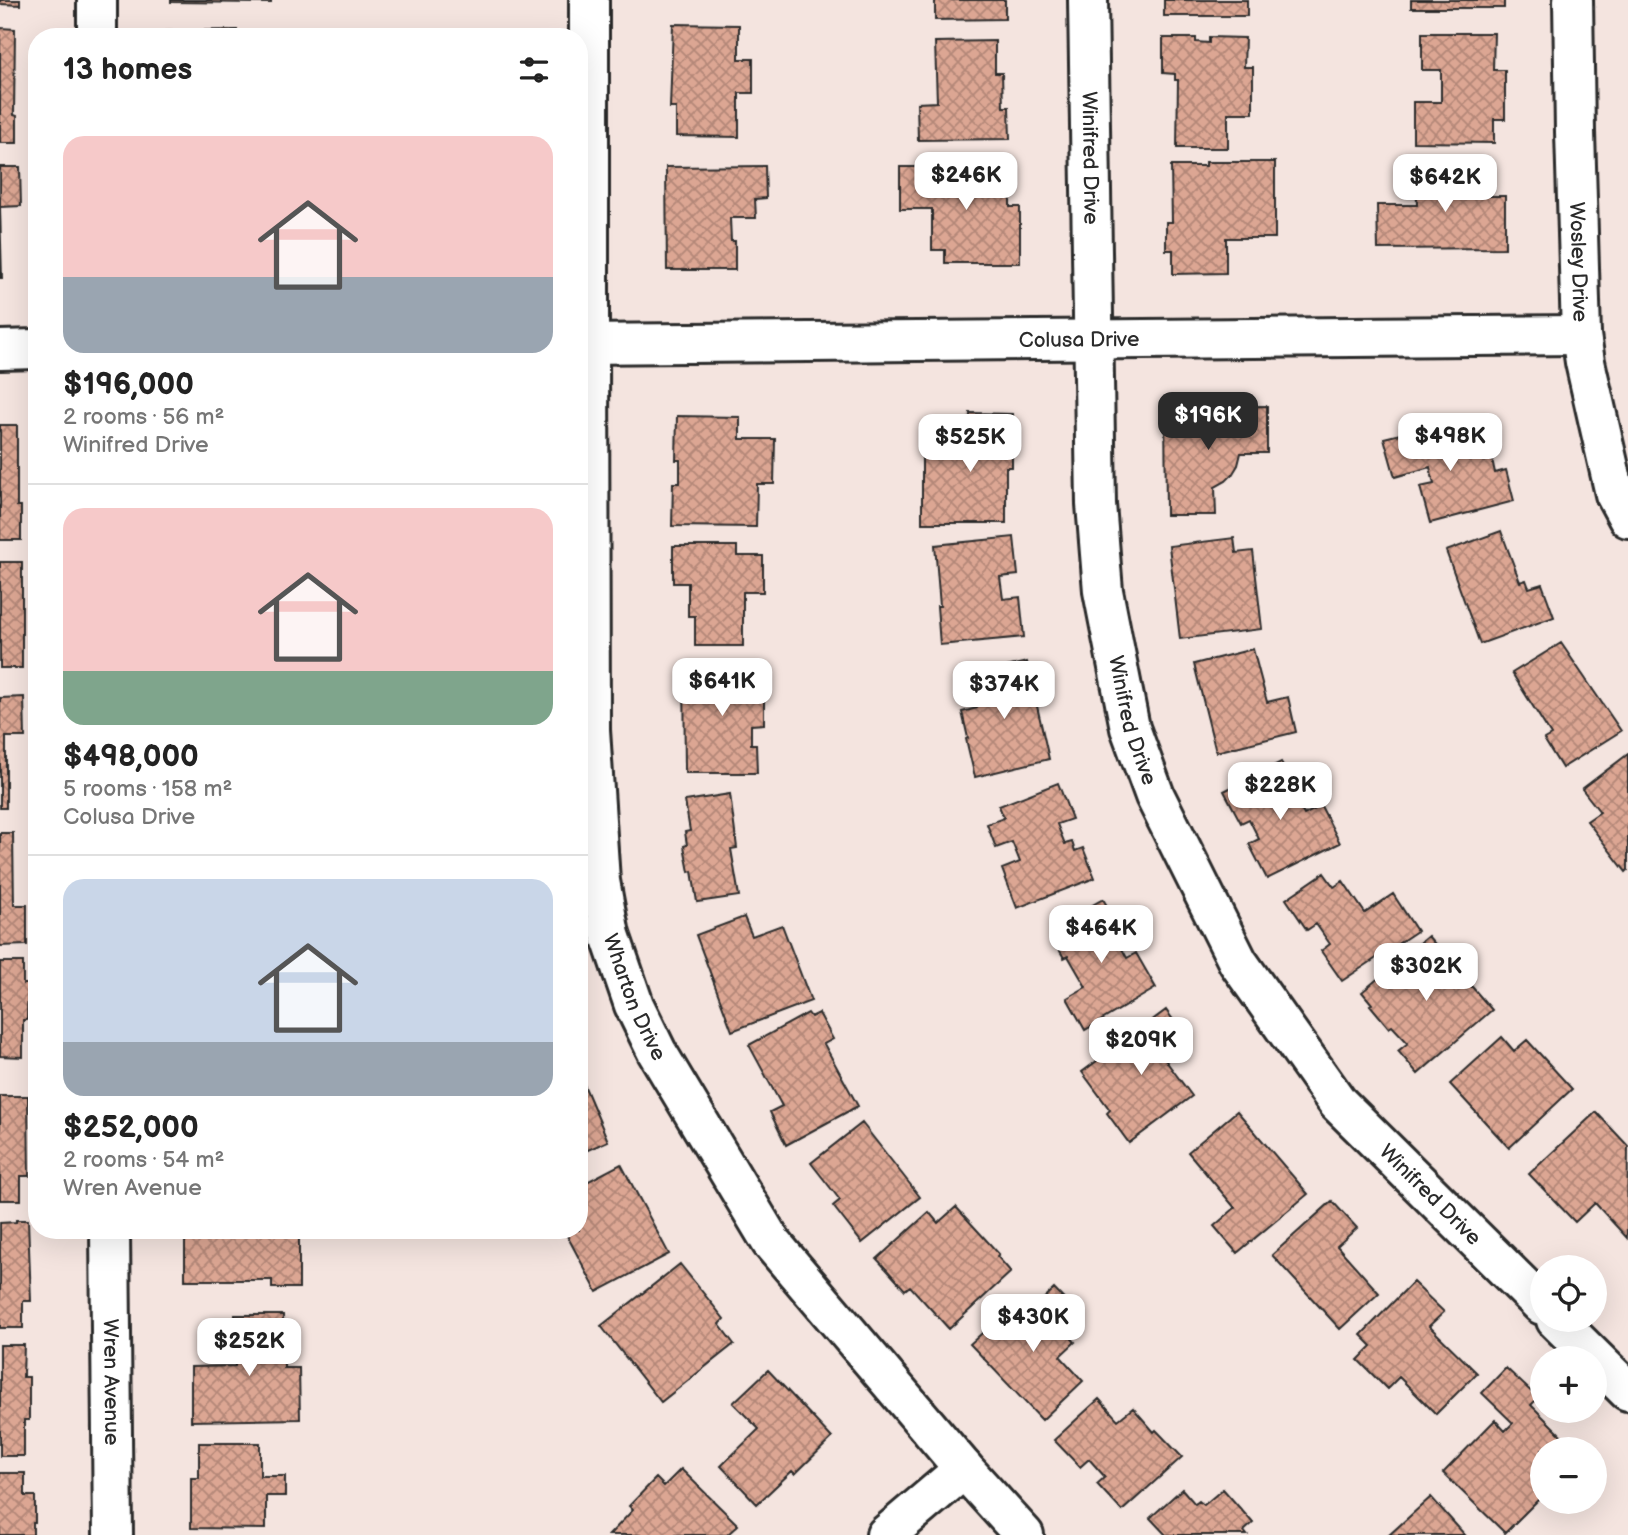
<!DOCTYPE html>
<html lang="en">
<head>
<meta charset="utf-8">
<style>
  :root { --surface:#fff; --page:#f2f2f2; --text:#222; --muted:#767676; --line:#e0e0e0; --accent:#2b2b2b }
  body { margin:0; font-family:"Balsamiq Sans",sans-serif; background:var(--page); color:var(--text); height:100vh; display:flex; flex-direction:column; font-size:26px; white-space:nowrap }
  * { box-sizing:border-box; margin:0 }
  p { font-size:23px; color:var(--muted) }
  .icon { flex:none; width:38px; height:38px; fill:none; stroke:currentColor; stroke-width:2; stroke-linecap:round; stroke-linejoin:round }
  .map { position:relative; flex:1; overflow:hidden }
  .details { position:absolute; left:28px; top:28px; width:560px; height:1211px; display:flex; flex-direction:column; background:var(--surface); border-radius:28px; box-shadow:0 7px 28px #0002 }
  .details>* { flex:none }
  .buttons { position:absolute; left:1530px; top:1255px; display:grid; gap:14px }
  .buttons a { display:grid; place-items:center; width:77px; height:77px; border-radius:50%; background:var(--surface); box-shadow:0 7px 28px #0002; font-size:35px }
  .price { position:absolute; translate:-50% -60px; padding:0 16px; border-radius:14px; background:#fff; color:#222; font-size:23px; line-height:46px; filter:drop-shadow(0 2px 4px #0008) }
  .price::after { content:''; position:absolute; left:50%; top:42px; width:21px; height:16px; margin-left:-10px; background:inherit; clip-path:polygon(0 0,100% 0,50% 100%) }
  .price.active { background:var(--accent); color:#fff }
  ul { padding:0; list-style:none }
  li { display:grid; align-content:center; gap:14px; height:371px; padding:0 35px }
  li+li { border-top:2px solid var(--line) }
  li span { display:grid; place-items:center; height:217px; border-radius:21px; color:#555 }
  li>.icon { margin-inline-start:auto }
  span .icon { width:126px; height:126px; fill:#fffc; stroke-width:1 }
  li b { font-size:30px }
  h2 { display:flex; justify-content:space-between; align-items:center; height:84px; padding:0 35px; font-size:30px }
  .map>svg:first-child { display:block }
  .building { fill:url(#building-cross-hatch); stroke:#2b2b2b; stroke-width:2 }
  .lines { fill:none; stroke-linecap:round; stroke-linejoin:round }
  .minor-casing { stroke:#2b2b2b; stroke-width:44 }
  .minor { stroke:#fff; stroke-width:38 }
  .labels { text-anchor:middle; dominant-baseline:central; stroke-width:5; stroke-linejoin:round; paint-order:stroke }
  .street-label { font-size:21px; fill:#2b2b2b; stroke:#fff }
</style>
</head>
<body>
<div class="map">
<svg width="1628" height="1535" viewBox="0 0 1628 1535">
  <defs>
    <pattern id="building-cross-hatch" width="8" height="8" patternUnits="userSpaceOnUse" patternTransform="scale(1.75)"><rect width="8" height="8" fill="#dca693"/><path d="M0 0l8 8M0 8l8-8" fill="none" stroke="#b38778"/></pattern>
  </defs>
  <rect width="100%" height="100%" fill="#f4e4df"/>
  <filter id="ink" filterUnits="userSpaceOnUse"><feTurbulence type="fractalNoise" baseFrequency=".0143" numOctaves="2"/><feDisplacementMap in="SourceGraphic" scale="14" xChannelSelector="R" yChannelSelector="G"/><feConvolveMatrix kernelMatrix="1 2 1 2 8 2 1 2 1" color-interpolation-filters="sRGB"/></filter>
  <g filter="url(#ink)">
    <!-- building -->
    <path class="building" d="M0,0H20V5L0,4Z
      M171,0H271V3L171,2Z
      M935,0H1005V19L935,20Z
      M1164,0H1247V16H1164Z
      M1411,0H1504V8H1411Z
      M673,24L739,25V59H753V93H739V137L676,136V108H670Z
      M0,28L15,29L14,115L17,116V143H0Z
      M237,30V37H164V31Z
      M1422,33H1494L1493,70H1505V119H1494V143L1413,142V102H1441V70H1422Z
      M430,34L509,35V37H430Z
      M1209,37L1245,38L1244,67H1253V113H1228V148H1177L1178,80H1175V74L1163,73V38H1196V42L1209,43Z
      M995,41V73H1002L1003,107H1009L1010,139L918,140L917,103L937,102L935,42Z
      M1206,162H1275V238H1226V273L1173,274V250H1166V222H1172L1171,166H1206Z
      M765,166L766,198L755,199L756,218H730L731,241H735V270H667L666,167Z
      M0,167H20L21,206L0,207L2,278H0Z
      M900,167H1001V181H1010V207H1020V263H945V250H932V209H900Z
      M1486,169L1487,196H1505V248L1378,249L1377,205H1417L1416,170Z
      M1267,406V453H1241L1238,465L1232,475L1226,481L1215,487L1216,515H1166L1165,407Z
      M970,413L1012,414V467H1006V523H922V453H953V434L969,435Z
      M677,416L740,417V439H775L774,484H757L756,527L672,526L673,483H680V460H676Z
      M0,425H17V506H21V540H0Z
      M1425,428L1427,435L1454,428L1458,444L1478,438L1484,461L1492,459L1495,473L1506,470L1514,501L1430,523L1420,487L1434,484L1430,467L1395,477L1384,438Z
      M1501,531L1520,582L1526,580L1529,588L1542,584L1554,617L1480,644L1446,551Z
      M1014,537L1018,575L1000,577L1003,599L1020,597L1024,637L940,645L937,606H940L935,545Z
      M1234,538L1236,553L1253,551L1262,629L1180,639L1169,546Z
      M673,546H737V556H763V592H743V646H695V616H688V583H673Z
      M0,562H22V668H0Z
      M1561,643L1621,731L1562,768L1544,739L1551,735L1512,673Z
      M1253,649L1267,702L1288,697L1296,732L1216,752L1194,664Z
      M1027,662L1049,759L975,777L966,739L968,738L962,712L977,708L969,676Z
      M750,665V674H764V724L751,725V744H756L757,773H685L684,666Z
      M24,697L25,737H6V808H0V698Z
      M1628,754V870L1626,872L1587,821L1600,812L1582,789Z
      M1281,762L1292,784L1289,786L1304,815L1321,806L1340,843L1267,879L1249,844L1259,839L1249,819L1241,823L1224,791Z
      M1058,783L1072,819L1057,824L1065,844L1072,842L1075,851L1083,848L1095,878L1017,908L1002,869L1020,862L1012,842L996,848L987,824L1004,818L999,806Z
      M730,794L737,848L731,849L739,896L697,902L692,871L689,872L684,846L687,845L685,832L690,831L685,801Z
      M0,833H13L14,905H27V945L0,946Z
      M1324,873L1334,887L1343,881L1365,913L1393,894L1417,931L1342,981L1321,951L1330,944L1316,924L1307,930L1286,899Z
      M1103,899L1123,934L1116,938L1127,958L1136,953L1156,988L1085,1030L1067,998L1086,987L1068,956L1064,958L1052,937L1057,934L1054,927Z
      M744,917L752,936L782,925L811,1001L732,1031L696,935Z
      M1428,936L1492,1010L1418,1074L1398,1051L1408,1043L1392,1026L1389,1028L1370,1005L1372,1004L1362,992Z
      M0,962H23V984H28L27,1020H23V1057L0,1056Z
      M1166,1010L1190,1043L1166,1061L1192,1096L1129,1143L1107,1113L1110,1110L1082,1072Z
      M808,1013L811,1017L819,1013L833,1039L824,1044L858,1106L786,1145L770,1112L782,1106L749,1045Z
      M1502,1037L1514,1051L1527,1040L1572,1089L1509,1148L1450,1084Z
      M579,1073L608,1141L579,1154Z
      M0,1096H28L29,1176H21V1200H0Z
      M1237,1111L1308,1194L1237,1253L1214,1226L1235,1208L1188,1152Z
      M1596,1112L1628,1146L1627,1238L1595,1203L1575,1222L1529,1174Z
      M862,1123L920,1197L862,1243L833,1206L840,1200L811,1163Z
      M621,1164L669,1254L597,1292L564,1230H579V1186Z
      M1332,1201L1357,1228L1337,1246L1379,1293L1340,1329L1272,1255Z
      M956,1207L999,1254L997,1256L1011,1272L949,1329L910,1286L905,1290L877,1259L929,1212L938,1223Z
      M16,1220H28L31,1301H23V1328H0V1223L16,1222Z
      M213,1230H293V1235H299V1288H272V1280H185V1234H213Z
      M680,1264L724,1319L719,1324L734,1344L661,1402L601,1326Z
      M1413,1282L1444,1312L1429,1326L1477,1373L1436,1414L1399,1377L1387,1389L1358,1360L1372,1346L1361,1335Z
      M1054,1289L1080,1316L1064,1330L1075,1342L1060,1356L1083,1381L1042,1420L970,1344L1010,1308L1028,1328L1045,1313L1037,1305Z
      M235,1315H283L284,1368H299L300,1419L191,1421V1367L235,1366Z
      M0,1345H24L23,1377H29V1420H24V1456H0Z
      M1506,1368L1538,1398L1531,1405L1575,1449H1542V1496L1505,1533L1443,1473L1495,1420L1505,1431L1513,1423L1482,1393Z
      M768,1370L832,1438L795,1474L792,1471L757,1504L721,1466L759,1429L733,1403Z
      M1099,1399L1118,1420L1133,1408L1154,1432L1156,1430L1182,1457L1122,1511L1097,1484L1105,1477L1089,1459L1080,1467L1054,1440Z
      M199,1443H260V1476H285V1496H266V1529L191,1528V1478H199Z
      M681,1469L738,1525L727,1535H609L633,1510L629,1506L656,1478L664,1486Z
      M0,1473H25V1496H35V1523H33V1535H0Z
      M1182,1489L1195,1504L1199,1501L1204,1505L1223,1489L1253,1523L1244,1531L1247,1535H1166L1150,1518Z
      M1431,1497L1465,1535H1389Z"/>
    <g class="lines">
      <!-- minor casing -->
      <g class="minor-casing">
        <g id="minor">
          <path d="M97,0V37"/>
          <path id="s1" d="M589,0V344L590,730L600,881L610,935L634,1005L657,1052L771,1242L964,1469L1024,1535"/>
          <path id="s2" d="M1088,0L1096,504L1103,591L1130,728L1155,796L1238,962L1338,1103L1542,1305"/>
          <path id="s3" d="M1573,0L1575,132L1581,335L1585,362L1615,494L1628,518"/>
          <path id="s4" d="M579,344L1581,335"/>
          <path d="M0,350L37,349"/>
          <path id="s5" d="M110,1230L113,1535"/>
          <path d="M1556,1320L1628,1391"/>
          <path d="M886,1535L964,1469"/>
        </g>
      </g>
      <!-- minor -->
      <use href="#minor" class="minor"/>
    </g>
  </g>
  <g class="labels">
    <!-- street labels -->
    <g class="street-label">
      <text stroke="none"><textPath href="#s2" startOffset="158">Winifred Drive</textPath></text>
      <text stroke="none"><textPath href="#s3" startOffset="262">Wosley Drive</textPath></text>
      <text stroke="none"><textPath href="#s4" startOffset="500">Colusa Drive</textPath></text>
      <text stroke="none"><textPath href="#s2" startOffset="724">Winifred Drive</textPath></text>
      <text stroke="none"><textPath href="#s1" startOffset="1003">Wharton Drive</textPath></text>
      <text stroke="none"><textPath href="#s2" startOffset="1292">Winifred Drive</textPath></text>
      <text stroke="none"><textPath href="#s5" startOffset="152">Wren Avenue</textPath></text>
    </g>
  </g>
</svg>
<div class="buttons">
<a><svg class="icon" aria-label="locate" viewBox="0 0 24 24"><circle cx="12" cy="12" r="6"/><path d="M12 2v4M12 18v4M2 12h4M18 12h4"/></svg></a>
<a>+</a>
<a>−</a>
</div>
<b class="price" style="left:966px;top:212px">$246K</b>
<b class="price" style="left:1445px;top:214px">$642K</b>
<b class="price active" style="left:1208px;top:452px">$196K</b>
<b class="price" style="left:1450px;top:473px">$498K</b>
<b class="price" style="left:970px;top:474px">$525K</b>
<b class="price" style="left:722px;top:718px">$641K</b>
<b class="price" style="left:1004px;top:721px">$374K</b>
<b class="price" style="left:1280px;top:822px">$228K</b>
<b class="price" style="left:1101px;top:965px">$464K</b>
<b class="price" style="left:1426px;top:1003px">$302K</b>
<b class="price" style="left:1141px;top:1077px">$209K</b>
<b class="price" style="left:1033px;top:1354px">$430K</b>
<b class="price" style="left:249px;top:1378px">$252K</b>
<section class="details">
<h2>13 homes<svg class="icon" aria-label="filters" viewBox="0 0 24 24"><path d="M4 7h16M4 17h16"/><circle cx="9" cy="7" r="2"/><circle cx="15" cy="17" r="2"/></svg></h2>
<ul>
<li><span style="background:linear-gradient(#f6c9c9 65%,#9aa5b1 0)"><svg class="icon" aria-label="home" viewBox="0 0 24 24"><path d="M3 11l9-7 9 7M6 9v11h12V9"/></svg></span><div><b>$196,000</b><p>2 rooms · 56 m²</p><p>Winifred Drive</p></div></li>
<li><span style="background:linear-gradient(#f6c9c9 75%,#7fa58c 0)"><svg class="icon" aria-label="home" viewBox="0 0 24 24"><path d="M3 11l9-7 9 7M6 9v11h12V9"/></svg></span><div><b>$498,000</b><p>5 rooms · 158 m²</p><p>Colusa Drive</p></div></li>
<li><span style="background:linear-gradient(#c9d6e8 75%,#9aa5b1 0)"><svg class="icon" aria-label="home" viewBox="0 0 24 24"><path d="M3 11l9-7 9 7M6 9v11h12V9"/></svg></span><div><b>$252,000</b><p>2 rooms · 54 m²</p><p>Wren Avenue</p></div></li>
</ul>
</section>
</div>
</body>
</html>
